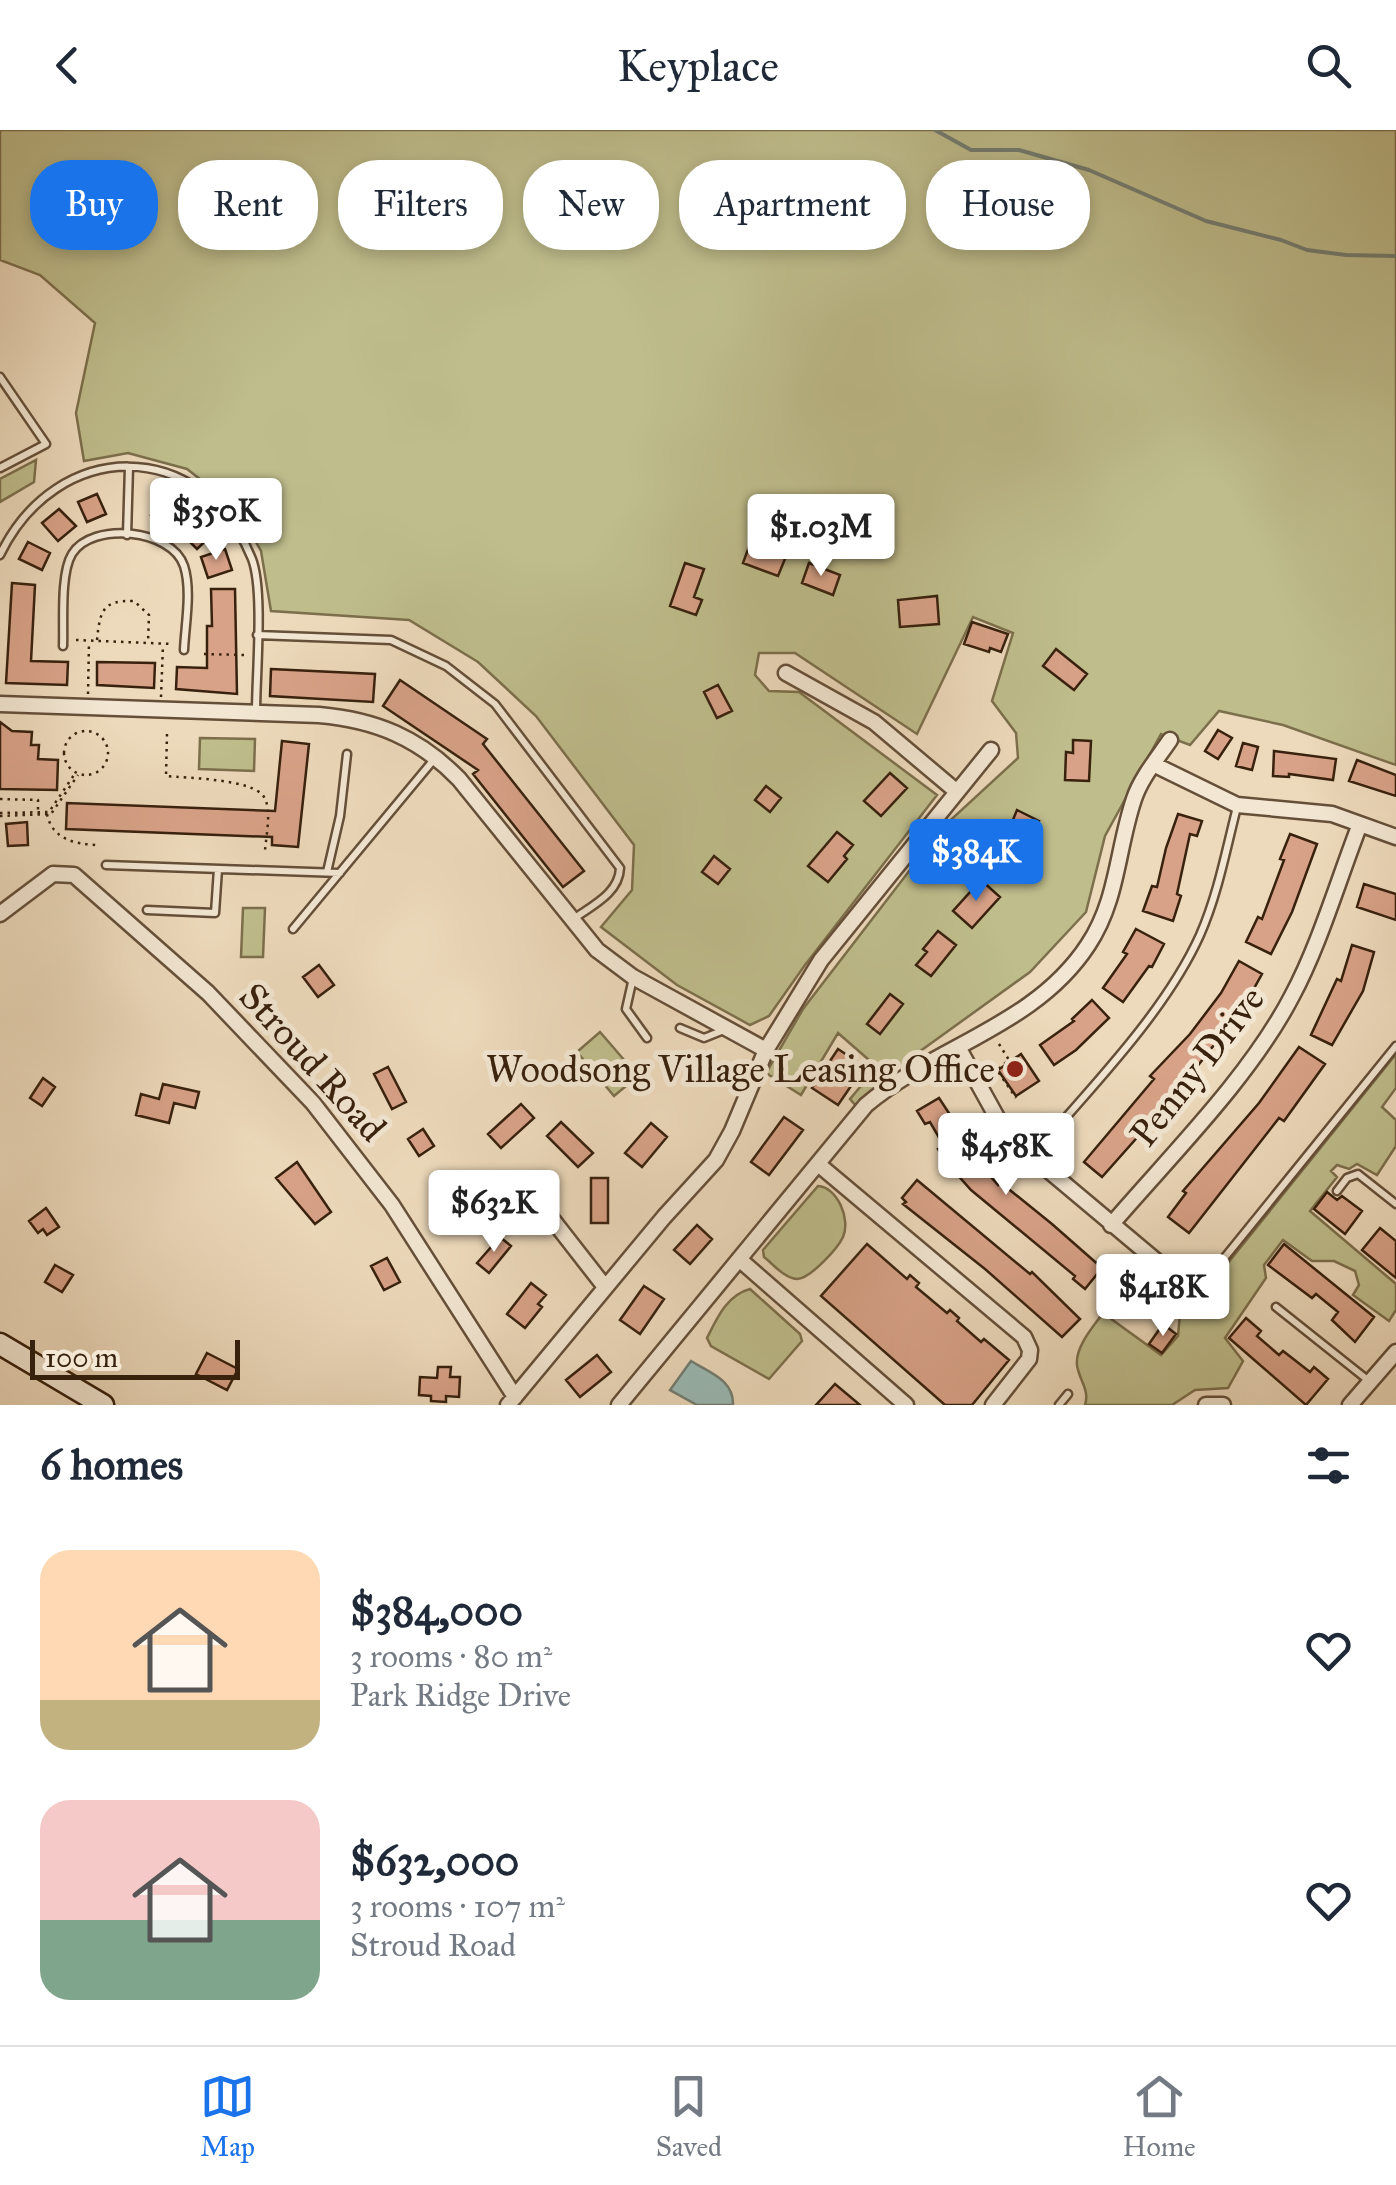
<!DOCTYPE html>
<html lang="en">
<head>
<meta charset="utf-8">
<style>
  :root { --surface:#fff; --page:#f2f2f3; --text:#1f2937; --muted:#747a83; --line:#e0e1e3; --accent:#1a73e8 }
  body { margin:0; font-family:"IM FELL Great Primer",serif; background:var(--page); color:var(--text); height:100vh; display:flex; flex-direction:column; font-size:38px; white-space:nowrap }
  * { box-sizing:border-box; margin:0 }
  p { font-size:32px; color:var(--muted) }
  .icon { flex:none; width:55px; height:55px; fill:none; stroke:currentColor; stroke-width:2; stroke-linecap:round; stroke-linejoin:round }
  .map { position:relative; height:1275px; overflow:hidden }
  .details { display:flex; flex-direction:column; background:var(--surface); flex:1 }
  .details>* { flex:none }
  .top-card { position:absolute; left:30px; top:30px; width:1338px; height:90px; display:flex; gap:20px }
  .scale { position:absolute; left:30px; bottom:25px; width:210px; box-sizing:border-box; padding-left:10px; border:5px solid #38210d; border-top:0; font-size:28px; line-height:35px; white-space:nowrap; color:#38210d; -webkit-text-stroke:8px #f3e7d3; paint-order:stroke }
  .price { position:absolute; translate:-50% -85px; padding:0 22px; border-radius:10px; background:#fff; color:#222; font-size:32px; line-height:65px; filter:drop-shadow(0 2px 5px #0008) }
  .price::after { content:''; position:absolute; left:50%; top:60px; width:30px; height:22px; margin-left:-15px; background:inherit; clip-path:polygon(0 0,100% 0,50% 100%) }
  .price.current { background:var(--accent); color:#fff }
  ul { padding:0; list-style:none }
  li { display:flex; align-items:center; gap:30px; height:250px; padding:0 40px }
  li span { display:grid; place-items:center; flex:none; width:280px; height:200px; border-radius:30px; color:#555 }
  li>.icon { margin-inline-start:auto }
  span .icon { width:120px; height:120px; fill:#fffc; stroke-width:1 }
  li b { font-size:42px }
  h2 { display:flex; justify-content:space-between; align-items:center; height:120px; padding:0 40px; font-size:42px }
  .chip { padding:0 35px; border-radius:40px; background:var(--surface); box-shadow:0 5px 15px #0003; font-size:35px; line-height:90px }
  .chip.current { background:var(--accent); color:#fff }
  header { display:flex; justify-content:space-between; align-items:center; height:130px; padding:0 40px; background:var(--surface); font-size:45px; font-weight:600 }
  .tabs { display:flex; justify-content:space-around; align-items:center; height:140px; border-top:2px solid var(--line); background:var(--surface); font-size:28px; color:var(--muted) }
  .tabs a { display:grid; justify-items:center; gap:5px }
  .tabs .current { color:var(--accent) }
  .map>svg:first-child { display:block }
  .green { fill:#bfbd8c; stroke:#7c6f4c; stroke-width:2.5 }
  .water { fill:#9abab5; stroke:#737d72; stroke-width:2.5 }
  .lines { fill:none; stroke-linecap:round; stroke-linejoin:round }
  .stream { stroke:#737d72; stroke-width:4 }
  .building { fill:#d8a288; stroke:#38210d; stroke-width:2.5 }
  .lane-casing { stroke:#654f39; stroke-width:11 }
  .street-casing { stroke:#654f39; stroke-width:19 }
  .secondary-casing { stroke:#38210d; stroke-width:25 }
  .path { stroke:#38210d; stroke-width:2.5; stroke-dasharray:2.5 5; stroke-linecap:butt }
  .lane { stroke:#f3e7d3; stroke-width:6 }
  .street { stroke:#f3e7d3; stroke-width:14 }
  .secondary { stroke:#f3e7d3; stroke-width:20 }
  .poi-dot { fill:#8f2418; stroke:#f3e7d3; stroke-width:4 }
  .labels { text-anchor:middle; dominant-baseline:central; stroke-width:10; stroke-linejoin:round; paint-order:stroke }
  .street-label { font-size:38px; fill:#38210d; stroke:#f3e7d3 }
  .poi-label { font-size:38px; fill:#38210d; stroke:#f3e7d3; text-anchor:end }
</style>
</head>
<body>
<header><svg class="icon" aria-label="back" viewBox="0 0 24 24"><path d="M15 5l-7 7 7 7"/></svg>Keyplace<svg class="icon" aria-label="search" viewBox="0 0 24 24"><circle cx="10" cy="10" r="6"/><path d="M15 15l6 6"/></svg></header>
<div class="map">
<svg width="1396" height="1275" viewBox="0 0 1396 1275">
  <rect width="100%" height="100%" fill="#eddabc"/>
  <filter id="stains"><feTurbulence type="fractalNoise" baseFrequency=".002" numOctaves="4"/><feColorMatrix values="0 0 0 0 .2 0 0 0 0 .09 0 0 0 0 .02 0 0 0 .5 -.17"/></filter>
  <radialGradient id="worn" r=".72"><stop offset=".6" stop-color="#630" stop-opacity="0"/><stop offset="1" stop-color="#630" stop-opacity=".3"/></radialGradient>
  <!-- green -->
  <path class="green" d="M0,0H1396V635L1283,595L1219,581L1190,615L1161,604L1105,706L1086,782L1030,842L894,940L857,977L850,969L877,937L838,903L801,965L766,943L803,879L943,697L1018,628L1016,603L992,571L1013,503L973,487L917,604L795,523H759L755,545L769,561L799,562L937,665L805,835L769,886L750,895L677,855L601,797L632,760L634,715L536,586L478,532L409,490L271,481L261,421L237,378L187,339L128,323L84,331L76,283L95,193L40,145L0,130Z
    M36,330L34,352L0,372V349Z
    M200,608L255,609L254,641L199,639Z
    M243,778H265L263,827H241Z
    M600,902L638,946L614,966L577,922Z
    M1396,924V958L1382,977L1396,990V1016L1377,1045L1357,1034L1349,1039L1337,1035L1331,1041L1337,1047L1310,1081L1396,1154V1180L1389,1191L1353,1165L1359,1155L1355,1141L1334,1131H1312L1283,1110L1264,1135L1266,1148L1225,1208L1243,1231L1228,1258L1195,1260L1172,1275H1085C1090,1260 1079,1250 1077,1235C1075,1217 1093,1197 1103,1183L1161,1225L1178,1206L1180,1183L1215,1149Z
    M818,1056C837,1057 851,1089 843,1107C838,1118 810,1149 797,1149C784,1148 773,1134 764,1127L763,1120Z
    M750,1159L800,1204L802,1211L769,1249L711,1216L707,1208C717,1188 727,1165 750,1159Z"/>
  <!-- water -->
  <path class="water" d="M691,1231C710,1243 734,1250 733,1275H697L670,1260Z"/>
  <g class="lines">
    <!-- stream -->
    <path class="stream" d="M935,0L971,20H1019L1089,40L1206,91L1281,110L1307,120L1346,125L1396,126"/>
  </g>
  <!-- building -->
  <path class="building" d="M160,362L180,370L171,393L151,385Z
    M97,364L106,384L87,392L78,372Z
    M59,379L76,396L58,411L42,393Z
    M197,388L213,404L197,419L181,403Z
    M751,411L787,424L778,446L743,433Z
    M28,412L50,423L42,440L19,429Z
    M225,419L232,440L208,448L201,427Z
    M685,433L704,439L694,467L702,470L696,485L670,476Z
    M809,433L840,445L833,465L802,453Z
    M12,453L35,455L31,531L68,532L67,555L6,553Z
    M211,459H235L237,564L176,559L177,537L207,538V496H212Z
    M937,466L939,494L900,497L898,470Z
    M972,492L1008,504L1001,522L990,518L989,522L964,514Z
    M1056,519L1087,544L1074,560L1043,536Z
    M97,532L155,533L154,558L97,555Z
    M271,539L375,544L373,572L270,566Z
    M400,550L487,609L483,614L584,741L563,757L473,644L478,640L383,576Z
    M718,555L732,581L717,588L704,562Z
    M0,592L12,601L32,602L31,615H39L38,629L58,630L57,660L0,659Z
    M1218,600L1232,608L1218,629L1205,621Z
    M1073,610L1091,611L1089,651L1065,650L1066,622L1073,623Z
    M282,611L309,614L298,717L272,715V707L66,699L67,673L275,681Z
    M1243,613L1258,617L1252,640L1236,636Z
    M1274,621L1336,629L1333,650L1289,644V647L1273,646Z
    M1357,630L1396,645V666L1349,651Z
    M890,643L907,658L881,686L864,671Z
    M766,656L781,668L770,682L755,670Z
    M1017,680L1039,691L1020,727L1002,717Z
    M1178,684L1202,691L1197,706L1190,704L1177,764L1181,766L1173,791L1143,781L1152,756L1157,757L1166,718Z
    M27,692L28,715L8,716L6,694Z
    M837,702L853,715L844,726L847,729L828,752L808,736Z
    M1290,704L1317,714L1292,782L1271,824L1246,812L1258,787L1262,789L1284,730L1280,729Z
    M714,726L730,739L718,754L702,742Z
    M981,750L1000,767L972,798L953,781Z
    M1364,754L1396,764V790L1357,777Z
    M1136,799L1164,814L1152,837L1149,836L1123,872L1103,858L1127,824L1123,822Z
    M938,801L956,815L931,846L916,835L927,822L923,819Z
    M1352,815L1374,822L1363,861L1332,915L1311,905L1337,849L1341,851Z
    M1239,831L1262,844L1243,878L1174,966L1102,1047L1084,1032L1154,949L1150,946L1190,904L1221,863Z
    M319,835L334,855L318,867L303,847Z
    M890,864L903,874L880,904L867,894Z
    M1092,870L1109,888L1076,920L1054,935L1040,915L1074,891L1072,889Z
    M1299,917L1325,934L1284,991L1279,988L1189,1103L1168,1087L1186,1063L1183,1061L1259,973Z
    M838,919L856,931L845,948L853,953L838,975L812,958Z
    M1021,924L1039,951L1016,966L998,940Z
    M388,937L406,972L392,979L374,944Z
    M43,948L55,957L42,976L30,968Z
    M163,954L199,962L195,978L174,973L169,993L136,985L141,964L159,969Z
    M939,968L968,1012L963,1015L998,1055L1000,1052L1052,1094L1102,1138L1085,1159L1073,1149L1075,1146L971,1060L947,1033L938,1019L944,1016L930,992L925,994L917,981Z
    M521,974L534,988L501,1018L488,1004Z
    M784,987L803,1000L769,1045L751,1032Z
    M561,992L593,1023L578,1037L547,1006Z
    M651,993L667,1007L642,1037L625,1023Z
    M423,999L434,1016L419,1026L408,1009Z
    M297,1032L331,1082L315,1094L276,1048Z
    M591,1048H608V1093H591Z
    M917,1050L1030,1144L1032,1142L1080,1189L1062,1207L985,1139L903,1074L906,1072L902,1068Z
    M477,1053L495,1080L467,1098L449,1071Z
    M1327,1062L1337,1070L1342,1066L1362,1081L1345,1104L1314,1079Z
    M46,1078L59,1097L47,1105L43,1099L38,1103L29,1091Z
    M697,1095L712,1109L690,1134L674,1120Z
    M1380,1098L1396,1111V1148L1362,1120Z
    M500,1107L511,1116L489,1143L477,1133Z
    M867,1114L907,1149L910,1145L919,1153L916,1157L947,1183L950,1180L959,1188L957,1191L981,1212L984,1209L1009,1230L972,1275H945L821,1166Z
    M1284,1114L1374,1187L1355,1212L1332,1190L1338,1182L1316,1164L1312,1168L1268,1135Z
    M387,1128L400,1152L384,1160L371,1136Z
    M55,1135L73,1145L62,1162L45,1152Z
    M531,1153L546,1165L538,1174L542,1177L525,1198L507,1184Z
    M644,1156L664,1169L640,1204L620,1190Z
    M1246,1188L1261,1201L1257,1206L1279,1225L1283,1221L1310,1242L1314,1237L1328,1249L1306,1275L1229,1208Z
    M1163,1194L1176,1204L1162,1223L1149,1214Z
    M207,1223L238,1239L227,1260L196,1244Z
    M597,1225L611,1242L580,1267L566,1250Z
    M438,1237H451L450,1247H460L459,1267L446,1266V1272L431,1271V1266L419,1265L420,1247L437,1248Z
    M835,1254L860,1275H816Z"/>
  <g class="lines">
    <!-- lane casing -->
    <g class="lane-casing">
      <path id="lane" d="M0,247L46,314L0,338
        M127,405L129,337
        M0,425C56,308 202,305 252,429C264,460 256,545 256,582
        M257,505L391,510L446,536L495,574L620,738C619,764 591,776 572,790
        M63,516C64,492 60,444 72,424C92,391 172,399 184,436C192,461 185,495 184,520
        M106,735L340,743
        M327,742L340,686L347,624
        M147,780L215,783L218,739
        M293,799L436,627
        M633,848L626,879L647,908
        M680,898L704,908L724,900
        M1031,1027C1088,961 1165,883 1200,805C1218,764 1226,720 1237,677
        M1337,1061L1347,1048L1358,1044L1396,1074
        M1160,1134L1196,1148L1213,1142L1396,916
        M1276,1177L1369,1251
        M1059,1275L1068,1264"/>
    </g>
    <!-- street casing -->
    <g class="street-casing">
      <path id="street" d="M786,543L874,592L956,661
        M0,574L319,585C376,590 419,608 459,649L597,820L633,847L766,920
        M1153,634L1237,675L1332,684L1396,707
        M0,784L53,744L74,745L208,863L313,973L392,1075L515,1267
        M958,917L1005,1002L1017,1014L1160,1134
        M818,1034L1024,1207L1030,1220L1029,1229L993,1275
        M545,1080L605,1157
        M1111,1095C1171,1025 1250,947 1292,866C1319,816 1339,748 1360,694
        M739,1129L906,1275
        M508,1275L664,1087L716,1030L732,1001L766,920L821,830L991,620
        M619,1275L866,975C937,915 1035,896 1088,815C1118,770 1117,719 1134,669C1141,648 1157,629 1170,610
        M1206,1275H1223
        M1350,1275L1396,1222"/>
    </g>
    <!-- secondary casing -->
    <g class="secondary-casing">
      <path id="secondary" d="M0,1214L103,1275"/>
    </g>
    <!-- path -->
    <path class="path" d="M76,510L173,514
      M97,510C100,480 103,470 134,471L149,485L148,512
      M204,524L244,525
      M88,564L89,512
      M161,567L163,515
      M64 623a22 22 0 1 1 44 0a22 22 0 1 1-44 0Z
      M167,604L166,646C186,648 254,649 264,667C272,680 266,706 265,721
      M0,669L38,670V680
      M0,683L49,682L76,642
      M47,684C52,709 74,714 97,715
      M0,686L51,684L78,645
      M999,914L1009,930L997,940L1016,968"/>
    <!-- lane -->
    <use href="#lane" class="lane"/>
    <!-- street -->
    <use href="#street" class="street"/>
    <!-- secondary -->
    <use href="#secondary" class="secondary"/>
  </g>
  <!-- markers -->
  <circle class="poi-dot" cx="1015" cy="939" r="10"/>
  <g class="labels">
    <!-- street labels -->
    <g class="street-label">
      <text transform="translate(313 932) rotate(48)">Stroud Road</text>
      <text transform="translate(1197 936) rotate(-52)">Penny Drive</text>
    </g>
    <!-- poi labels -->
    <g class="poi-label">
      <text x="995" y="939">Woodsong Village Leasing Office</text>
    </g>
  </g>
  <rect width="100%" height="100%" filter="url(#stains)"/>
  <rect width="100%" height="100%" fill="url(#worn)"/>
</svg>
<div class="scale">100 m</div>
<b class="price" style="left:216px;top:433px">$350K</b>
<b class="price" style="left:821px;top:449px">$1.03M</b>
<b class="price current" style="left:976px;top:774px">$384K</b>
<b class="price" style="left:1006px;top:1068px">$458K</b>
<b class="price" style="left:494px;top:1125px">$632K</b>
<b class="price" style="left:1163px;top:1209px">$418K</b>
<div class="top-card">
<a class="chip current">Buy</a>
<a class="chip">Rent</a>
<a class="chip">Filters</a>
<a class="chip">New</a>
<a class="chip">Apartment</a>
<a class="chip">House</a>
</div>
</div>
<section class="details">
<h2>6 homes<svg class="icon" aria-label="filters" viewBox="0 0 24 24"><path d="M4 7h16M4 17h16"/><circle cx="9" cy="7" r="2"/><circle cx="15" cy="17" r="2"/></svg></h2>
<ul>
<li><span style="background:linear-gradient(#ffd9b3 75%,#c2b280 0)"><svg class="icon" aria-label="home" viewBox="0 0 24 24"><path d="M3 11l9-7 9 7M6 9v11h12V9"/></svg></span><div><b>$384,000</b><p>3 rooms · 80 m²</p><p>Park Ridge Drive</p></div><svg class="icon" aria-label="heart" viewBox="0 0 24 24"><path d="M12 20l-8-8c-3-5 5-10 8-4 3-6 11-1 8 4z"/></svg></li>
<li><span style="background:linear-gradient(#f6c9c9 60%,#7fa58c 0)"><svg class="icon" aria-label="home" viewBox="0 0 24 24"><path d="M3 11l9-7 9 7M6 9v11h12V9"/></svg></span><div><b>$632,000</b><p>3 rooms · 107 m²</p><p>Stroud Road</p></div><svg class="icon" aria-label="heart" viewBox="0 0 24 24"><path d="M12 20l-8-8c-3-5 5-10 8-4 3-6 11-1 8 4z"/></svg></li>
</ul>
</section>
<nav class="tabs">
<a class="current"><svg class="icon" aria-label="map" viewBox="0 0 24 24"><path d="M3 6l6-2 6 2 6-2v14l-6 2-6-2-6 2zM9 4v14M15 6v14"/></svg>Map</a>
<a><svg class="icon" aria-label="saved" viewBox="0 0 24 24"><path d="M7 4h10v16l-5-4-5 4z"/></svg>Saved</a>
<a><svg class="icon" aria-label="home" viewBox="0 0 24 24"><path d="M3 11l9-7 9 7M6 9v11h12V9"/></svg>Home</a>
</nav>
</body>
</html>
